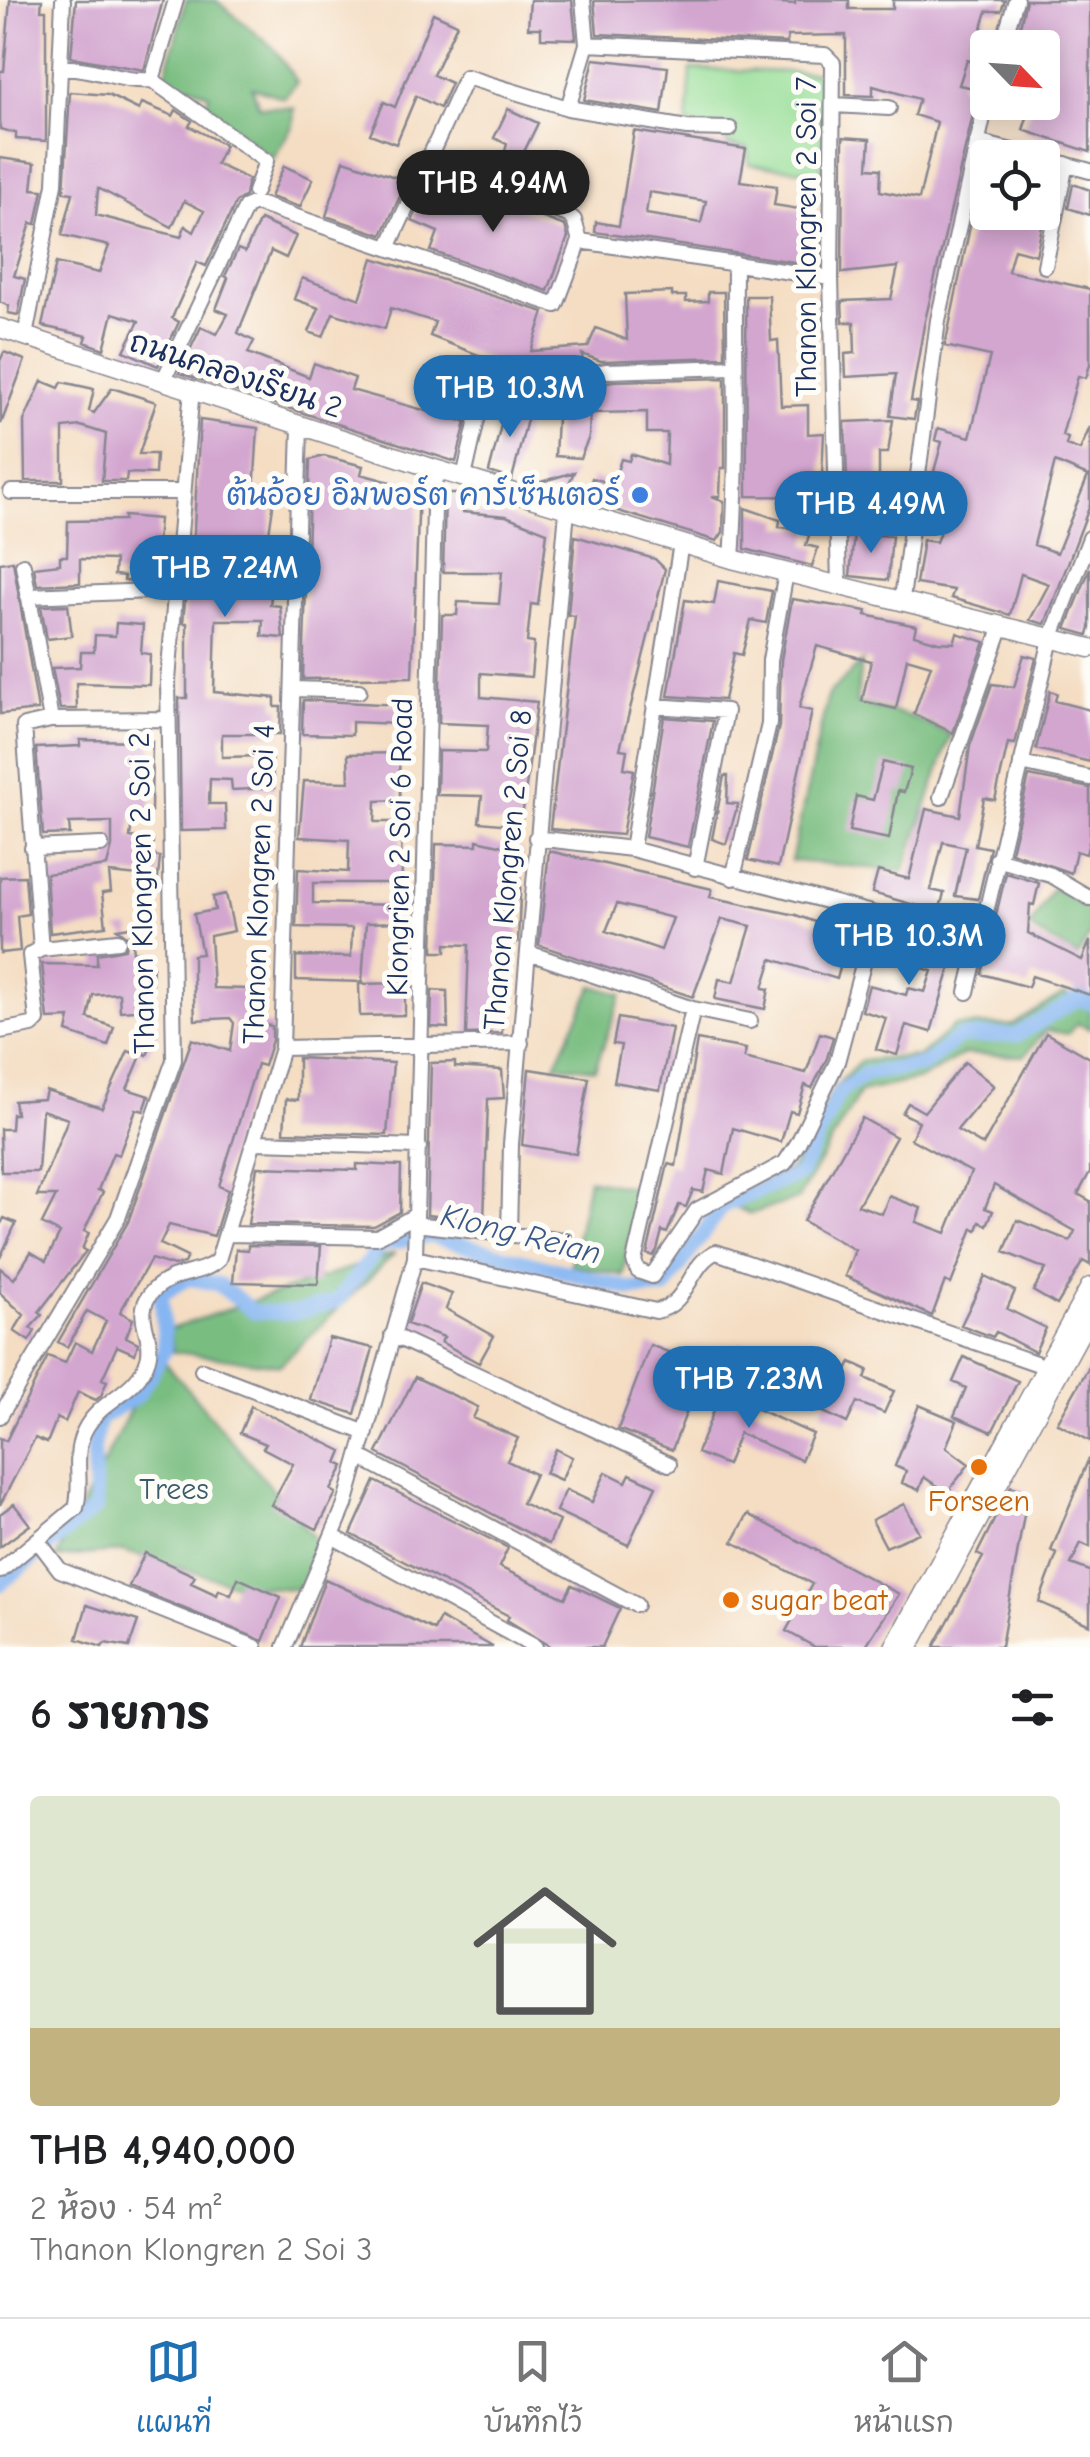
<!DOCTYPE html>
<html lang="th">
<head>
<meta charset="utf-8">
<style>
  :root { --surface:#fff; --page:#f6f6f6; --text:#202124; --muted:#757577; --line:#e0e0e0; --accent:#1f6fb2 }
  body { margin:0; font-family:"Comic Neue","Playpen Sans Thai",sans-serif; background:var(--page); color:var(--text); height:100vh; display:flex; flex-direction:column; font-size:38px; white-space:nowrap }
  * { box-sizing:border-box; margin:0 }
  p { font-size:32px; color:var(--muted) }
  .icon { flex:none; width:55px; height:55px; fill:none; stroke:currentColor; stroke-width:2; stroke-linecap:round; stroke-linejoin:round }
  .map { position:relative; height:1647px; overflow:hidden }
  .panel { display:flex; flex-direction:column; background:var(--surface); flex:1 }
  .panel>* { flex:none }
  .needle { width:65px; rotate:115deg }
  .tools { position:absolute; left:970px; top:30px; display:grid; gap:20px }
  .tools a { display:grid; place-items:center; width:90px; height:90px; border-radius:10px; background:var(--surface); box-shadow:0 5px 25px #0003; font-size:50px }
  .price { position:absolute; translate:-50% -85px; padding:0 22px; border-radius:35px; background:var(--accent); color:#fff; font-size:32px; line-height:65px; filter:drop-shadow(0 2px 5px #0008) }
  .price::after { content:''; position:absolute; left:50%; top:60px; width:30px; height:22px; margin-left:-15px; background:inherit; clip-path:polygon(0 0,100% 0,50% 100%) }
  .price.selected { background:#222; color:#fff }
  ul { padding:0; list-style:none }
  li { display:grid; align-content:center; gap:20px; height:530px; padding:0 30px }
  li+li { border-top:2px solid var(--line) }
  li span { display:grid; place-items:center; height:310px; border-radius:10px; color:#555 }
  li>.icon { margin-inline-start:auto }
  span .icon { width:180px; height:180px; fill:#fffc; stroke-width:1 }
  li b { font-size:42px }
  h2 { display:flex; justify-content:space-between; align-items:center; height:120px; padding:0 30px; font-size:42px }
  .dock { display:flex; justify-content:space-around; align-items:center; height:140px; border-top:2px solid var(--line); background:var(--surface); font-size:28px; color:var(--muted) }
  .dock a { display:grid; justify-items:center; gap:5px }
  .dock .selected { color:var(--accent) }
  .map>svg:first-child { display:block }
  .green { fill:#97de97; stroke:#59867a; stroke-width:2.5 }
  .forest { fill:#79bd80; stroke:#4a766f; stroke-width:2.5 }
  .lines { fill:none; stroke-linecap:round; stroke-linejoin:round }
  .canal { stroke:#86b6f2; stroke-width:15 }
  .building { fill:#d3a6d0; fill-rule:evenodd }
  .minor-casing { stroke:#888690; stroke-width:18 }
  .tertiary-casing { stroke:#888690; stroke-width:21 }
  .minor { stroke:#fff; stroke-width:14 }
  .tertiary { stroke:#fff; stroke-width:18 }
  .shop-dot { fill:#3f7fe0; stroke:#fdfcf7; stroke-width:4 }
  .food-dot { fill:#e8710a; stroke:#fdfcf7; stroke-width:4 }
  .labels { text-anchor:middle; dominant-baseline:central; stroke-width:10; stroke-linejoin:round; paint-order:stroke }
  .street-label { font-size:30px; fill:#1b2f5e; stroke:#fdfcf7 }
  .shop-label { font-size:30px; fill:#366cbe; stroke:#fdfcf7; text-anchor:end }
  .park-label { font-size:30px; fill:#3a5b6c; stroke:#fdfcf7 }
  .food-label { font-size:30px; fill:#c56008; stroke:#fdfcf7 }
  .water-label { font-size:32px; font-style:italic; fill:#3b588a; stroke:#fdfcf7 }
</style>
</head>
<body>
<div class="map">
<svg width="1090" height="1647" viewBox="0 0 1090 1647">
  <rect width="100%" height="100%" fill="#fdfcf7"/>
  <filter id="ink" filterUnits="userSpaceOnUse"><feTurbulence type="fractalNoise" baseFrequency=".01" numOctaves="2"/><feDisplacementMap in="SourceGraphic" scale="20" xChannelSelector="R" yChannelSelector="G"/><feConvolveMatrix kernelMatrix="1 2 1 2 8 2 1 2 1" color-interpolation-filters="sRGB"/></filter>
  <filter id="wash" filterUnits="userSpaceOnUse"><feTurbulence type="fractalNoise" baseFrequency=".0048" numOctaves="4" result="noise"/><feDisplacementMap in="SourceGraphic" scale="40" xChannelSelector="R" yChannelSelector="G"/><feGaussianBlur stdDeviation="2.25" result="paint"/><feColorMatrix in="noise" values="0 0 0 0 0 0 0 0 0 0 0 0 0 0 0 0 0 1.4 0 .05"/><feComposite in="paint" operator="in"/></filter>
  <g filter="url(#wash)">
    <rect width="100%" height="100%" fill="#f4ddc2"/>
    <!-- green -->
    <path class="green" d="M691,69L824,73L822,172L749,164L748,148L729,145L720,132L687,124Z"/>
    <!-- forest -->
    <path class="forest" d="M186,0H216L274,48L297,82L284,98L252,87L259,106L294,108L293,125L273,159L205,109L209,94L190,85L184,93L164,80Z
      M862,662L856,703L909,716L951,735L904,871L791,861L828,695Z
      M1053,887L1090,909V935L1078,956L1029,928Z
      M593,986L622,994L595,1069L555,1065Z
      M1064,994L1090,1008V1029L1077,1023L1068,1034L1046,1030L1024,1056L964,1054L921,1079L860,1092L798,1199L750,1214L720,1200L792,1168L834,1088L861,1061L920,1056L954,1026L1013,1025Z
      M588,1179L640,1189L623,1275L571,1265Z
      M395,1253L280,1365L173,1352L170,1329Z
      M158,1354L319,1544L302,1590L234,1584L123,1551L56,1558Z"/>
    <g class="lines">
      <!-- canal -->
      <path class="canal" d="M0,1584L96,1508L93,1452L99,1419L138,1395L165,1350L161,1295L188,1278L218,1284L254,1312L293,1313L336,1302L382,1244L431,1236L630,1289L665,1288L722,1206L800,1174L839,1093L865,1074L924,1065L959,1037L1017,1035L1080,998L1090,1003"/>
    </g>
    <g id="blocks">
      <!-- building -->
      <path class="building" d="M10,0H42L41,10H46V141L16,139V133L0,129V71H4Z
        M76,0H163L144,70L71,57Z
        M530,0H572L576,39L541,38V28H528Z
        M734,0L795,4V0H849V9H893V0H1005L1001,11H987L977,44L983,46L978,63L967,60L959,85L979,89L924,325L911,401L917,402L914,419L890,416L896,374L846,377L845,354L855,353L854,322H843L842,301L891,299L898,267L842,273L843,145V137L870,139L868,168L881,169L880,191L919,199L937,122L914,115L919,99L873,86V96L846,95V35L788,36L787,43L597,34L594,1Z
        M1026,0H1090V152L1023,130L1032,102H1042V48H1015Z
        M433,13L457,24L433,75L451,83L440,108L416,96L396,144L370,134L384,102L395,107Z
        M594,59L668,67L662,113L584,100Z
        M70,92L108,95L139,110L142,103L173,116L176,110L192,121L189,126L225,145L216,164L248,179L245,196L236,202L206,266L197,262L172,318L179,322L158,366L124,351L139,321L113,313L104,349L85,342L87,336L42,326L56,263L99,273L109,246L62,235L73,193L64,192ZM98,188L172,227L184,201L204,211L194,232L185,226L181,237L96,215Z
        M508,109L538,123L521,158L539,164L533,185L498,175L507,144L494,138Z
        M634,131L746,149L740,181L777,186L774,205L812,211L810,225H821L820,266L595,232L596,222L619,226ZM649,192L706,201L701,223L646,214Z
        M0,158L35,163L32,189L43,190L36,224L31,223L14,276L25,279L18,315L8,313L9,306L0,302Z
        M344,160L407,181L382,235L326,216Z
        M984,160L988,212H1045L1036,255L1014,249L1008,271L1090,289V364L1086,378L1078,376L1062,436L1068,438L1066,445L1080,450L1090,427V505L1045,624L1030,620L1049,584L1021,574L1010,615L951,598L954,590L916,584L923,540L936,542L955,492L930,486L942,442L935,440L938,428L970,437L990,356L945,346ZM1055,462L1088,476L1057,553L1034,545Z
        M284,166L313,179L300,207L270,197Z
        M429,184L451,192L454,185L565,226L568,237L548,291L431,251L438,232L412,221Z
        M1073,184L1090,190V215L1068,208Z
        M260,220L296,236L286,258L271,251L238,333L254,341L248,353L309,377L314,363L355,378L351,390L466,422L456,462L179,373L201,327L217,334L228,314L216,309L228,278L225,276L238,249L245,252Z
        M373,258L544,312L531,351L588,347L596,328L627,340L625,294L672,292V296H686V302L708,301V292H724L725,357L601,361L582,354L583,364L522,372L430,336L435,322L391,308L385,329L333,313L323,337L309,332L319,308L294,299L302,278L360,299Z
        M746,296H769L771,341L778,340L781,406L808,405V434L824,433L821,497L747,496Z
        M4,352L25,360L1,424L0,361Z
        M725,378V468H721L720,496H712L724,501L723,532L717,541L585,501L592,478L613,484L621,459L629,461L631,454L666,465L667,433H647V412L590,413L589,437L580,458L555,456L557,418L554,407L547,408L545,391L614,381Z
        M42,381L59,388L62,382L94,389L89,411L94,413L112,388L156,402L139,454H156L155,474L127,473L126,481H102L106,434L81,426L63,428V481H25L24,421Z
        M507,402L530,408L512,479L489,472Z
        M200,420L258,428L254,491L275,492L267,547H277L270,605L280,606L283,638L262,636L263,620H216L214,692L275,698V707H281L280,734H222V757L271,756L274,788L232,790L231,780L210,779L209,804H225L226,830L181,831L179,698H187V623H183L190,545L193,546Z
        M893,420L888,453H879V494L888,493V510L848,512L845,422Z
        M324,456L363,466L361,474L419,490L412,677L303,679L310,460Z
        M574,472L564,495L542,489L541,482Z
        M445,494H462L463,512L506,516L547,532L538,605L531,604L527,642L534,643L531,677L481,673V697L537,702L521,826L479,822L482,796L437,795L438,751L486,752L488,725L439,723L442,615H457L458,602L499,604L502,572H443Z
        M745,508L780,520L779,527L811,529L806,545L818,548L812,566L745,549Z
        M124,516L159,519L156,556L168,557L166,580L124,581V576L114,575L115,560L80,559V583L37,585L34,567L60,564V556H67L68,521L124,520Z
        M854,533L892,536L888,580L850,576Z
        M575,536L655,559L665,569L620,749L627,750L624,768L634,770L622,835L550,829L575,616L568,615Z
        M13,561L38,710L0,714V563Z
        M1090,568V628L1088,635L1066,629Z
        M718,581L772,591L766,623L751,620L742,655L734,653L724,700L668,696L685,600L714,604Z
        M792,599L867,611L866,615L916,626L914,635L938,642L954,643L957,633L985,642L953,733L914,714L931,665L907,658L896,709L862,701L871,661L817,646L799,708L812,711L778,867L748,860L779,726L781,660Z
        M68,605L72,636L47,639L41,606Z
        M116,623L143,625L141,653L150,654L149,685L76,683L77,709H60L52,668L80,667L81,652H94L95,635L115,636Z
        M1024,655L1036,658L1015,744L1008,743L995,800L984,798L975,845L990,848L978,899L955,896L966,847L943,842L931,890L944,893L939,912L872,893L878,871L909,879L926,809L960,816L970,746L992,684L1014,687Z
        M1050,691L1057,693L1055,701L1090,710V762L1036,749Z
        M303,700L399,705V724L352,722V735L302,734Z
        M664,717L713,721L688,847L645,837Z
        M80,740L152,741L151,812H133L130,837L153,840L152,856L160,857L158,878L109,873L111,892L102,893L106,926L50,933L46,874L107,866L112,846V822L69,823L70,834L43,835L36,748L80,746Z
        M399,753L400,800L376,801L375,822H401L402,883H313V903L398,905V922L366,923L362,982L296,980V956L351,957L352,928L296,927L298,869L348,872L349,840L299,837L304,781L349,782L348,754Z
        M883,762L911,769L904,792L898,791L889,839L849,831L856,796L873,800Z
        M724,776H728L727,803L738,804L726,844L712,839Z
        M1029,776L1090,788V838L1086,854L1076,851L1071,873L1011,852Z
        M477,840L522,850L518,942L505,946L502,1033L466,1034L469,945L446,944V952H433L436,844L477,845Z
        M549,851L712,889L710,897L796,915L849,935L837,979L772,959L763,988L769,989L765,1009L715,999L719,979L734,982L751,926L722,919L693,997L539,945ZM617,904L673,918L661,950L606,931Z
        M1006,873L1039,883L1034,905L1030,904L1028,933L1082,960L1090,941V995L1032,976L1028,987L982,974Z
        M25,876L28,914L17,916L20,951L0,953V877Z
        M226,894L234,931L210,936L213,988L247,989V993L258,994L257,1024L272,1026V1040L264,1066L257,1064L219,1186L228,1190L214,1236L169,1225L160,1244L187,1257L184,1263L174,1266L151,1259L120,1312L133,1319L126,1337L138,1343L135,1354L117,1346L102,1379L107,1381L101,1396L96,1400L78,1392L65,1422L57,1418L47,1443L35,1438L0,1505V1438L6,1441L48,1356L65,1363L75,1342L92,1351L106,1321L87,1311L67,1347L58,1342L128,1222L192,1039L230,1051L234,1023L230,1018L195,1020L193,976V955L202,954L194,914L215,910L213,897Z
        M130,927L133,952L147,951L148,967H153L150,1009L120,1011L119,993L93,995L88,1018L114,1027L108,1046L67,1032L70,1018L48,1019L42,964L97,965V954L125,949L127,936L117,929Z
        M885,928L956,948L931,1032L906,1025L897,1055L876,1049L886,1018L862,1011L869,985L906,995L908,988L925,992L932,971L877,953Z
        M405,983V1015L360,1016L359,984Z
        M432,990L447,991L448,1028L431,1027Z
        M618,1018L672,1028L660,1090L614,1082L621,1045L613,1044Z
        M145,1024L158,1030L147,1055L134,1049Z
        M820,1033L833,1037L827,1058L812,1088L805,1085L797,1113L790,1111L781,1142L733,1128L724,1174L708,1170L703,1192L693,1190L686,1207L679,1205L667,1233L662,1231L657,1250L653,1256L647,1254L668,1164L676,1166L697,1040L746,1049L744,1058L806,1073Z
        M1046,1033L1090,1058V1172L1078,1194L1090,1201V1265L1083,1261L1057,1305L1033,1291L1046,1269L1004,1252L1017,1220L1070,1241L1075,1231L994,1185L985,1208L993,1211L987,1225L980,1222L977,1230L973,1228L951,1284L945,1281L932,1316L845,1276L855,1250L803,1221L862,1118L896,1137L858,1205L882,1214L889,1196L921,1208L916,1222L946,1233L971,1172L911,1139L919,1121L902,1113L908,1103L924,1112L965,1062L994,1086L957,1130L983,1145Z
        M128,1051L141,1056L127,1089L149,1096L144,1111L136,1109L119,1155L113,1153L98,1190L103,1192L84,1231L89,1233L82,1249L86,1251L39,1312L42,1315L30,1328L35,1331L29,1341L14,1331L24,1315L0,1293V1268L14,1279L31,1252L46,1261L60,1233L42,1224L56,1196H37L68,1119L42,1110L38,1172H1L0,1129H11L12,1114H16L14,1101L44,1099L46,1090L102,1108Z
        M298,1058L393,1063L387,1135L284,1132L286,1099L298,1100Z
        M455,1062V1067L502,1070L504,1098L488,1099L484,1221L427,1215L431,1063Z
        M529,1069L589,1078L576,1154L522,1145Z
        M357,1164L401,1166L400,1212L374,1226L248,1224L257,1167L357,1170Z
        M4,1218L16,1223L0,1258V1226Z
        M248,1245L321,1246L318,1284L233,1282L236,1249L248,1250Z
        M985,1276L1015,1291L1007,1309L1046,1328L1035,1352L996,1332L993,1337L961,1325Z
        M421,1283L452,1294L446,1309L494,1336L479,1363L441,1342L444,1337L407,1324Z
        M329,1338L373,1348L355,1414L311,1400Z
        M740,1343L778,1357L780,1348L798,1353L786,1398L725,1382Z
        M650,1345L704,1366L672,1450L618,1429Z
        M964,1357L1018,1381L992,1432L954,1416L966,1388L953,1382Z
        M851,1362L868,1370L865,1378L894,1391L884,1413L857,1402L847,1423L821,1411L829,1394L835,1397Z
        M1090,1365V1441L1057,1423Z
        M415,1377L478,1407L473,1418L518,1438L507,1461L535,1474L522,1503L559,1521L549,1544L377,1453Z
        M721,1393L813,1434L801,1460L739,1433L727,1465L697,1453Z
        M919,1405L957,1421L946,1447L969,1464L947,1493L924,1477L919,1490L902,1483L906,1471L895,1466Z
        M251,1406L342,1451L337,1463L344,1466L331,1490L336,1493L317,1529L271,1505L293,1464L263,1448L266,1444L240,1433Z
        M556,1449L572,1457L561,1480L545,1473Z
        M1089,1458L1090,1547L1081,1543L1071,1564L1090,1571V1625L1039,1602L1057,1554L1051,1551Z
        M606,1472L626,1482L630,1474L656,1486L628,1545L556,1511L566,1490L592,1502Z
        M375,1481L508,1548L499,1567L565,1598L572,1585L620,1608L602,1647H551L507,1620L509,1616L351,1534Z
        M1011,1486L1028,1492L1001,1647H934L983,1557L977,1554Z
        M14,1504L30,1525L0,1547V1514Z
        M904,1504L919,1533L886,1547L872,1520Z
        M748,1514L899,1594L865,1647H815L786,1631L812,1584L733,1542Z
        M145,1553L195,1576L191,1583L217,1595L219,1590L231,1595L238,1578L281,1597L263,1641L129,1586Z
        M325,1579L434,1630L440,1618L493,1647H300Z
        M87,1605L138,1621L129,1647L105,1643L102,1647L77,1639Z"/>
    </g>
  </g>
  <g filter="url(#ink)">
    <use href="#blocks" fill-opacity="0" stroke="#888690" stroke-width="2.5"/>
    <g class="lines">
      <!-- minor casing -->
      <g class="minor-casing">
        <path id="minor" d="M583,0L587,44L825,55L833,63L831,278L839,585
          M1001,48L1016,0
          M61,68C93,66 120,83 152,80L176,0
          M152,80L266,161L255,192
          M834,105L889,108
          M568,108L687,128L730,129
          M977,142L1039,158
          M1042,158L1090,171
          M426,163L568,215L574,220L580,241
          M580,241L831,278
          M388,248L466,77L568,108L587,44
          M1045,266L1066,164
          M25,336L55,184L63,0
          M164,379L246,207L255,203L556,305L580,241
          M464,477L482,398L494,387L607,371L733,367
          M11,492H182
          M732,559C739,460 734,362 735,263
          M23,565L51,720
          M28,596L175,590
          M902,599L938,320L988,95
          M294,689L359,691
          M654,706L726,711L695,868
          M1021,763L1090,778
          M941,797L1001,628
          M536,838L632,849L976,941
          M32,848L101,845
          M632,849L681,543
          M997,859L1051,875L1090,898
          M733,878L769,724L770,660L786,573
          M41,949L118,941
          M529,953L693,1009L634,1261L638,1271L652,1276L697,1210L785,1163L798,1143L837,1062L876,916
          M967,992L1051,639L1090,538
          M693,1009L750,1021
          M0,1031L32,1025L37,1020L30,955L41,949L24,726L51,720L168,719
          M282,1048L521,1043
          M258,1142L419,1147
          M415,1224L567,1241
          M228,1234L377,1237L416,1215
          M509,1234L511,1144L567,510
          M415,1258L656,1311C689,1305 689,1263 716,1252L1047,1367
          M392,1335L669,1464
          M202,1370L366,1433
          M0,1416L118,1218L174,1060L168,681L192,388
          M360,1457L636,1605
          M332,1536L535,1647
          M38,1541L60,1570L255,1647
          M0,1571L76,1508C84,1479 70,1454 87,1426C103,1399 138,1392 148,1359C155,1335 132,1317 151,1293C172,1269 200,1277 218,1260L282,1048L300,426
          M285,1647L345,1505L415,1258L435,469"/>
      </g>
      <!-- tertiary casing -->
      <g class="tertiary-casing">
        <path id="tertiary" d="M0,328L435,469L732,559L1090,648
          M894,1647L1090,1287
          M909,1647L1090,1315"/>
      </g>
      <!-- minor -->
      <use href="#minor" class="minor"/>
      <!-- tertiary -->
      <use href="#tertiary" class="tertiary"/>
    </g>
  </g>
  <!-- markers -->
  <circle class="shop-dot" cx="640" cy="495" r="10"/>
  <g class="food-dot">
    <circle cx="979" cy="1467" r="10"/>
    <circle cx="731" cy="1600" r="10"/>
  </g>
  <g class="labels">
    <!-- street labels -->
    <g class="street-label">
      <text transform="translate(806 237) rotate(-90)">Thanon Klongren 2 Soi 7</text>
      <text transform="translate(236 375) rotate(18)">ถนนคลองเรียน 2</text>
      <text transform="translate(400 847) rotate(-89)">Klongrien 2 Soi 6 Road</text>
      <text transform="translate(508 870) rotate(-85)">Thanon Klongren 2 Soi 8</text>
      <text transform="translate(259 884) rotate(-88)">Thanon Klongren 2 Soi 4</text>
      <text transform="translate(142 893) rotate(-91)">Thanon Klongren 2 Soi 2</text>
    </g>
    <!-- shop labels -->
    <g class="shop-label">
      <text x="620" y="495">ต้นอ้อย อิมพอร์ต คาร์เซ็นเตอร์</text>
    </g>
    <!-- park labels -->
    <g class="park-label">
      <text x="174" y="1489">Trees</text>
    </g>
    <!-- food labels -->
    <g class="food-label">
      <text x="979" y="1501">Forseen</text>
      <text x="751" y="1600" text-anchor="start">sugar beat</text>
    </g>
    <!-- water labels -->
    <g class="water-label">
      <text transform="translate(521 1234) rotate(14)">Klong Reian</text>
    </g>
  </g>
</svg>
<div class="tools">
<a><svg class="needle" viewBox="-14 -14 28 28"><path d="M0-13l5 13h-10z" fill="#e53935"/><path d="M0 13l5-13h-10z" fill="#757577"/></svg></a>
<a><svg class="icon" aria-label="locate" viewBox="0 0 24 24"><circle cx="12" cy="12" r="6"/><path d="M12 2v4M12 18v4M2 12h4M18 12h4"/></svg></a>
</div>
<b class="price selected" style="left:493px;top:235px">THB 4.94M</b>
<b class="price" style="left:510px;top:440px">THB 10.3M</b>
<b class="price" style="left:871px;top:556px">THB 4.49M</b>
<b class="price" style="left:225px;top:620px">THB 7.24M</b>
<b class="price" style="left:909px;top:988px">THB 10.3M</b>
<b class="price" style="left:749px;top:1431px">THB 7.23M</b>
</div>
<section class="panel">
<h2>6 รายการ<svg class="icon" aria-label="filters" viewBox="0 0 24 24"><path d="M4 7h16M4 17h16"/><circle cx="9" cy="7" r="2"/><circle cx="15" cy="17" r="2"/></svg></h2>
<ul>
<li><span style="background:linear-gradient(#dfe7d0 75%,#c2b280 0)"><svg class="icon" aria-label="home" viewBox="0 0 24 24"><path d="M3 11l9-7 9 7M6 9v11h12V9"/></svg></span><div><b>THB 4,940,000</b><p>2 ห้อง · 54 m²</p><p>Thanon Klongren 2 Soi 3</p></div></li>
</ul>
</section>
<nav class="dock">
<a class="selected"><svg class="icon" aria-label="map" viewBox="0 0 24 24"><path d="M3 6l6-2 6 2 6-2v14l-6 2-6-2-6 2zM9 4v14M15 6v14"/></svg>แผนที่</a>
<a><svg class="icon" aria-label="saved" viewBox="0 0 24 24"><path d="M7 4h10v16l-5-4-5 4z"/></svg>บันทึกไว้</a>
<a><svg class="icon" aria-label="home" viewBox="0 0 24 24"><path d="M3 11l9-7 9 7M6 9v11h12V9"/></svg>หน้าแรก</a>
</nav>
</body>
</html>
